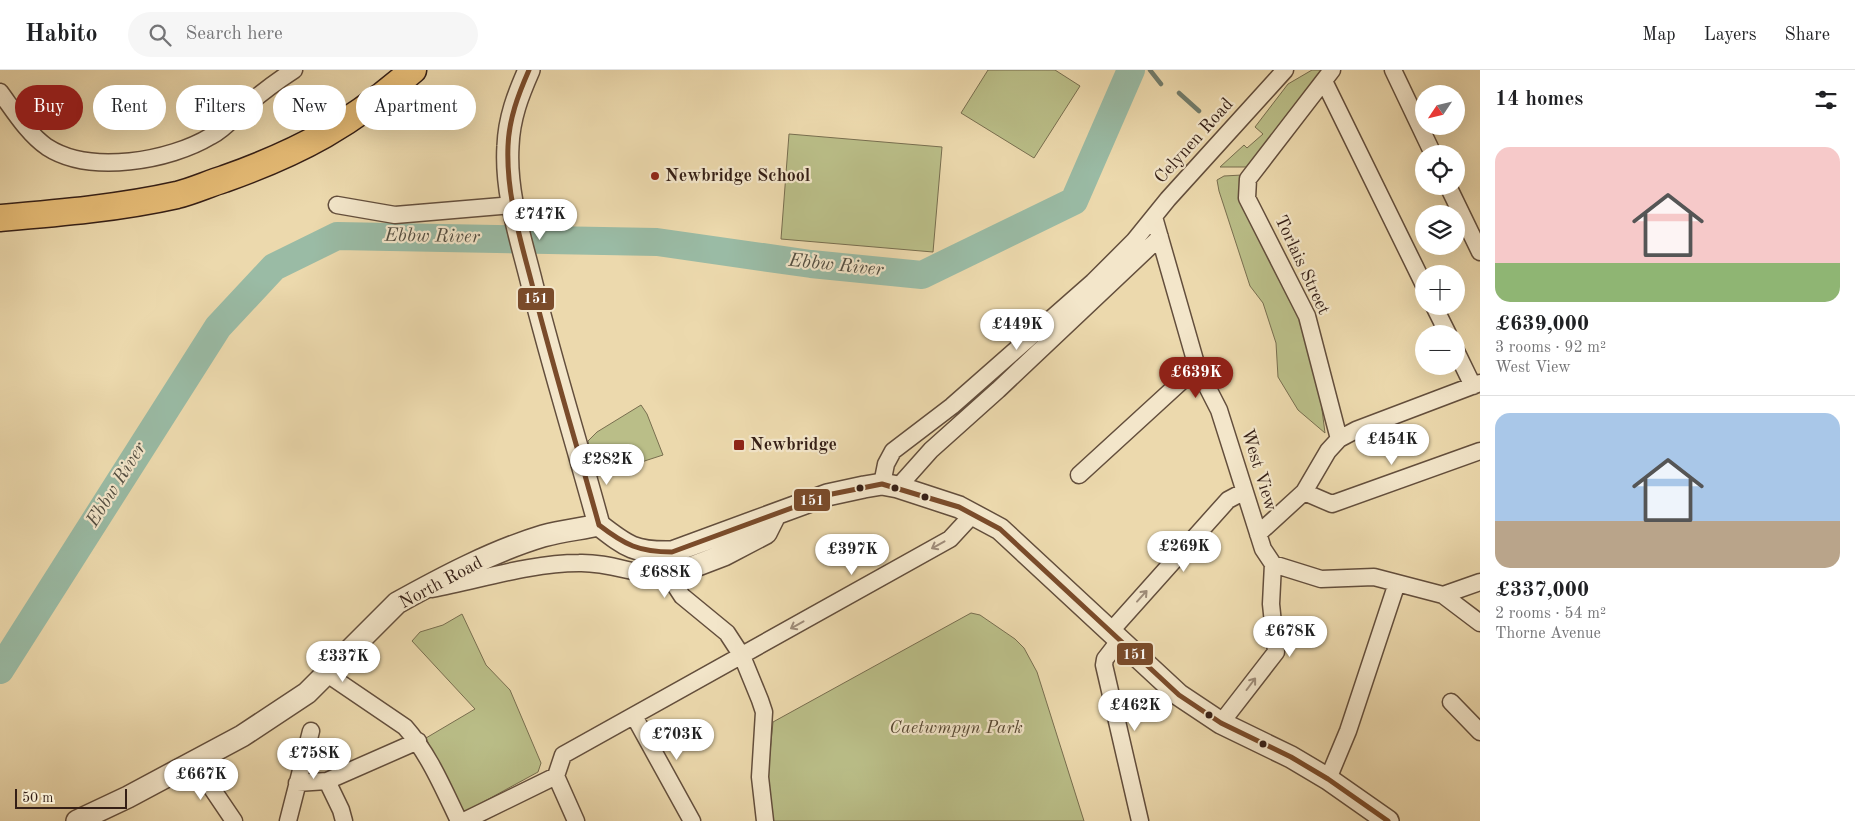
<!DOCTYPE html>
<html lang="en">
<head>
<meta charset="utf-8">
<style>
  :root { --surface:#fff; --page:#f6f6f6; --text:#202124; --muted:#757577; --line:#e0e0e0; --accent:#8f2418 }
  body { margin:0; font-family:"Old Standard TT",serif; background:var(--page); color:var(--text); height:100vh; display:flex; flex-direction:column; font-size:19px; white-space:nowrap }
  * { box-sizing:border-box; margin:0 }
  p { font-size:16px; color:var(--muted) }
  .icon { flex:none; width:28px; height:28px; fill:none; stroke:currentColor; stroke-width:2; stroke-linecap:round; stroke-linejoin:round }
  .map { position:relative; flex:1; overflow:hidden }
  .panel { display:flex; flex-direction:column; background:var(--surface); width:375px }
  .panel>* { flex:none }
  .hud { position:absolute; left:15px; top:15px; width:475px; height:45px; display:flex; gap:10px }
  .needle { width:32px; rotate:235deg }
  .fabs { position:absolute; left:1415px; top:15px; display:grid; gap:10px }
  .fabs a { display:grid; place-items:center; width:50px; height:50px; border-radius:50%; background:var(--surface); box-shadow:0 5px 20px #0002; font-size:25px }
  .scale { position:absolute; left:15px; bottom:12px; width:112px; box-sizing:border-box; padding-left:5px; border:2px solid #351f16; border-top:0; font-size:14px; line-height:18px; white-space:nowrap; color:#351f16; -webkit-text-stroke:4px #f3e6ca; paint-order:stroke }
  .price { position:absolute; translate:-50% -42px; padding:0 11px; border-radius:18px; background:#fff; color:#222; font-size:16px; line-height:32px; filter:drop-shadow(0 1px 2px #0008) }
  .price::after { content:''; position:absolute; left:50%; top:30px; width:15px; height:11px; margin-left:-8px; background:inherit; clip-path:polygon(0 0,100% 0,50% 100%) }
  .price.on { background:var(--accent); color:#fff }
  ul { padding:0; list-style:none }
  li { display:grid; align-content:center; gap:10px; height:265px; padding:0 15px }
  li+li { border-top:1px solid var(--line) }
  li span { display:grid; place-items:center; height:155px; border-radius:15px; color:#555 }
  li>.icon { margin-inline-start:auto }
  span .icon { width:90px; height:90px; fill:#fffc; stroke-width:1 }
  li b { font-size:21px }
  h2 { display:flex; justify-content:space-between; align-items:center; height:60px; padding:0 15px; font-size:21px }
  .tag { padding:0 18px; border-radius:22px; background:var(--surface); box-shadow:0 5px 20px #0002; font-size:18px; line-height:45px }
  .tag.on { background:var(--accent); color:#fff }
  header { display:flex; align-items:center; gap:30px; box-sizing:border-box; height:70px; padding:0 25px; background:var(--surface); border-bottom:1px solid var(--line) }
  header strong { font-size:24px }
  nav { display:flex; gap:28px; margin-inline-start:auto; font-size:18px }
  .search { width:350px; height:45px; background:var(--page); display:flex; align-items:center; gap:12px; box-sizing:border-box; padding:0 18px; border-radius:28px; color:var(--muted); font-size:19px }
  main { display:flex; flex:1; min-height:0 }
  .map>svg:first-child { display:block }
  .green { fill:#babe88; stroke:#786e4f }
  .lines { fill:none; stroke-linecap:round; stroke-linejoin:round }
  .stream { stroke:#727d6c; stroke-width:4.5 }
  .river { stroke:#9abba5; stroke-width:28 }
  .minor-casing { stroke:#634e3c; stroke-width:19 }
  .tertiary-casing { stroke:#634e3c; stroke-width:24 }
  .primary-casing { stroke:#351f16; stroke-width:29 }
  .minor { stroke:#f3e6ca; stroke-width:16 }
  .tertiary { stroke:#f3e6ca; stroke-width:21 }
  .primary { stroke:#e6bc76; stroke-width:26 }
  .bus-1-casing { stroke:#f3e6ca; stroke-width:9 }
  .bus-1 { stroke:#7a4b2a; stroke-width:5 }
  .oneway { stroke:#9e8c79 }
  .poi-dot { fill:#8f2418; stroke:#f3e6ca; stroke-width:2 }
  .bus-dot { fill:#351f16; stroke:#f3e6ca; stroke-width:2 }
  .labels { text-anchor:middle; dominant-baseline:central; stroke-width:4.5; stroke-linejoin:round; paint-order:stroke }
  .street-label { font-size:18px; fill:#351f16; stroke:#f3e6ca }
  .poi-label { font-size:18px; font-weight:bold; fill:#351f16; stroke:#f3e6ca; text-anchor:start }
  .park-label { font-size:18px; font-style:italic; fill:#564732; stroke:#f3e6ca }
  .water-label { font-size:19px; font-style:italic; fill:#534e41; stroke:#f3e6ca }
  .line-badge { stroke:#f3e6ca; stroke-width:2 }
  .badge-label { font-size:14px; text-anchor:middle; font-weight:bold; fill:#fff }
</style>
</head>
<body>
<header>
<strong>Habito</strong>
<div class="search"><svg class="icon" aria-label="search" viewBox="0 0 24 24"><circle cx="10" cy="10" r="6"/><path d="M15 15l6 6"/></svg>Search here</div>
<nav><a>Map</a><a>Layers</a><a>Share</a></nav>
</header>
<main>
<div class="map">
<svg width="1480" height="751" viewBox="0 0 1480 751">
  <rect width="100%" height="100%" fill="#ecd9ad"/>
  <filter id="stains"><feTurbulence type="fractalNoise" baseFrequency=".004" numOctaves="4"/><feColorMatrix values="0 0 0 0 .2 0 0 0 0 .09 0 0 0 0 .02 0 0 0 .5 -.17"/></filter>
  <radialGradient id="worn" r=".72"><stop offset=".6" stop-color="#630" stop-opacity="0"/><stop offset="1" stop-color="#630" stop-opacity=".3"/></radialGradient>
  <!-- green -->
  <path class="green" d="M988,0H1055L1080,16L1034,88L961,43Z
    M1312,0H1325L1247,97H1220L1244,75L1247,78L1263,64L1255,57L1288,14Z
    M789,64L942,77L933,182L781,169Z
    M1242,105L1301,247L1320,324L1325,363L1298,340L1278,307L1276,273L1263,233L1250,216L1219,121L1217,110L1224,106Z
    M641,335L647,344L663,385L595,407L588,371L597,362Z
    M971,543L980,545L1015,569L1024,578L1037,602L1084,751H770L767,713L773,652Z
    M462,544L486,595L510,620L541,693L538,702L463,743L454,729L426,668L475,639L412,571L420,562L443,555Z"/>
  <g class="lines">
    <!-- stream -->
    <path class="stream" d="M1150,0L1161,14
      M1179,23L1199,41"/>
    <!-- river -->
    <path class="river" d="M0,600L218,257L274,197L337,166L657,172L811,194L922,205L1074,131L1131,0"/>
    <!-- minor casing -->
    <g class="minor-casing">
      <path id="minor" d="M1393,0L1433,84
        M1324,11L1424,215
        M0,22C14,41 28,64 47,77C90,105 170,91 211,66C225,59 234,47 246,36C261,23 277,11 294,0
        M1448,116L1480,182
        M337,135L395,145L512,135
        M1154,147L1197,297L1219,340L1263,479L1273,494L1271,534L1276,582L1221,653
        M1434,236L1448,264
        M1456,281L1473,316
        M1339,369L1356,360L1480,313
        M1079,405L1197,297
        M882,414L886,394L893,381L952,336L1093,212L1134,171L1168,129L1285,0
        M898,417L931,380L998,320L1160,167
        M1304,422L1332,434L1480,381
        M1258,464L1304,422L1328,381L1339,369L1307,246L1247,128L1248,109L1332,0
        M1273,494L1321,509L1374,507L1443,525L1480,553
        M432,519C480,510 530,493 579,493C610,492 638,506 669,506L682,526L727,563L742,586L760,630L764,642L760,707L765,751
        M1443,525L1480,512
        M1110,562L1228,430L1243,422
        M1119,571L1105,589L1104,595L1140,751
        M327,604L405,657C429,684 443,718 459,751
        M1451,632L1480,662
        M634,646L692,751
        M194,692L234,751
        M1328,709L1348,661L1397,513
        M327,711L341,740L344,751
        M297,713L327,711L418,671
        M288,751L311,661
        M464,751L556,706
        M576,751L556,706L563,685L950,469L974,443"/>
    </g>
    <!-- tertiary casing -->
    <g class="tertiary-casing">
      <path id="tertiary" d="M529,0C518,25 509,48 508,76C505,123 521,169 532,214C552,294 577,374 599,455
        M599,455C627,477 635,483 672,482L827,425L864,417L882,414L898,417L959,437L1000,459L1179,625L1221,653L1291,687L1328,709L1388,751
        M669,506L724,485L766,463L775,445
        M77,751L128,727L242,666L307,623L397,533C442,508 493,481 543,466C561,461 580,459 599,455"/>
    </g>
    <!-- primary casing -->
    <g class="primary-casing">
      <path id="primary" d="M0,148C59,143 119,138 177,125C193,121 208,114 224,109C300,82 352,54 413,0"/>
    </g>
    <!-- minor -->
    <use href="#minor" class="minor"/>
    <!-- tertiary -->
    <use href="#tertiary" class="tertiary"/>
    <!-- primary -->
    <use href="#primary" class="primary"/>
    <!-- bus-1 casing -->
    <g class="bus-1-casing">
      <path id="bus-1" d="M529,0C518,25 509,49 508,76C506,125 521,171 533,218C553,297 577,376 599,455
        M599,455C625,475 639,482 672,482L827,425L882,414L959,437L1000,459L1179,625L1221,653L1291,687L1328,709L1388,751"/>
    </g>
    <!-- bus-1 -->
    <use href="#bus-1" class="bus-1"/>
  </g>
  <!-- one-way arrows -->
  <defs><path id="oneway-shaft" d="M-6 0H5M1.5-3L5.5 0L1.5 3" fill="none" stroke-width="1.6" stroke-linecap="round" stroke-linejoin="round" transform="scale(1.25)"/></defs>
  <g class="oneway">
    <use href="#oneway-shaft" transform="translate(938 475) rotate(151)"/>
    <use href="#oneway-shaft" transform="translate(1142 526) rotate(-48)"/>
    <use href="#oneway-shaft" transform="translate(797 555) rotate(151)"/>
    <use href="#oneway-shaft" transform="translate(1251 614) rotate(-53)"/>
  </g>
  <!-- markers -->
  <g class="poi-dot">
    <circle cx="655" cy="106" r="5"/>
    <rect x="733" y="369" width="12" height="12" rx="2.5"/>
  </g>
  <g class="bus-dot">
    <circle cx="860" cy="418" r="4.5"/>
    <circle cx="895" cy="418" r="4.5"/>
    <circle cx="925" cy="427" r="4.5"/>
    <circle cx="1209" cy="645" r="4.5"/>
    <circle cx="1263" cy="674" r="4.5"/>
  </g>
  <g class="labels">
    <!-- street labels -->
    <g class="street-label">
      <text transform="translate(1194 71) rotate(-48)">Celynen Road</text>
      <text transform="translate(1302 195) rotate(65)">Torlais Street</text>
      <text transform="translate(1259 400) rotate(73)">West View</text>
      <text transform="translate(441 513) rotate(-28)">North Road</text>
    </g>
    <!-- poi labels -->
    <g class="poi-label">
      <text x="665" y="106">Newbridge School</text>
      <text x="750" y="375">Newbridge</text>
    </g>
    <!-- park labels -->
    <g class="park-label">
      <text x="956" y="658">Caetwmpyn Park</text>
    </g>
    <!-- water labels -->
    <g class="water-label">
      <text transform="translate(432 167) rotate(1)">Ebbw River</text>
      <text transform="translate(836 196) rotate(6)">Ebbw River</text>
      <text transform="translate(117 415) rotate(-58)">Ebbw River</text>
    </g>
  </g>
  <g class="line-badge">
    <rect x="517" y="217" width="38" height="24" rx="5" fill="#7a4b2a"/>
    <rect x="793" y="418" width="38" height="24" rx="5" fill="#7a4b2a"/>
    <rect x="1116" y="572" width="38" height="24" rx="5" fill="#7a4b2a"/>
  </g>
  <g class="badge-label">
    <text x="536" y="233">151</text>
    <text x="812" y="435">151</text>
    <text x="1135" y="589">151</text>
  </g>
  <rect width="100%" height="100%" filter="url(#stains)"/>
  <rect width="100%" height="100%" fill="url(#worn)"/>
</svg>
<div class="fabs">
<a><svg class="needle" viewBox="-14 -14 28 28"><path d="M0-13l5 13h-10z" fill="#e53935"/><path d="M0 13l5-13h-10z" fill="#757577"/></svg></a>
<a><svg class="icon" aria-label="locate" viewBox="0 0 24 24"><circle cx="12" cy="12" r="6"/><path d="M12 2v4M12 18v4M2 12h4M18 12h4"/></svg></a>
<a><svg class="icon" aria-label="layers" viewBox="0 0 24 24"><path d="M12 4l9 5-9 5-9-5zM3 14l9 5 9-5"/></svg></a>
<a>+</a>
<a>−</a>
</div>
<div class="scale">50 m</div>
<b class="price" style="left:540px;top:171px">£747K</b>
<b class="price" style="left:1017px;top:281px">£449K</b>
<b class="price on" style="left:1196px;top:329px">£639K</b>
<b class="price" style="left:1392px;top:396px">£454K</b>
<b class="price" style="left:607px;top:416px">£282K</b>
<b class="price" style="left:1184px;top:503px">£269K</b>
<b class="price" style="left:852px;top:506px">£397K</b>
<b class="price" style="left:665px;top:529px">£688K</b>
<b class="price" style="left:1290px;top:588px">£678K</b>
<b class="price" style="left:343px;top:613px">£337K</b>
<b class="price" style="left:1135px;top:662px">£462K</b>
<b class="price" style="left:677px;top:691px">£703K</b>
<b class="price" style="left:314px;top:710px">£758K</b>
<b class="price" style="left:201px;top:731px">£667K</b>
<div class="hud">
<a class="tag on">Buy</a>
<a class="tag">Rent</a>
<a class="tag">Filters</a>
<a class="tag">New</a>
<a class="tag">Apartment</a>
</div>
</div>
<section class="panel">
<h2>14 homes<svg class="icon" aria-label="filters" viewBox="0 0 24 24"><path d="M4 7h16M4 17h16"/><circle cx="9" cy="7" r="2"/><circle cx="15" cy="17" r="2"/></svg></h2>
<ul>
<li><span style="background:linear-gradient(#f6c9c9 75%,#8fb573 0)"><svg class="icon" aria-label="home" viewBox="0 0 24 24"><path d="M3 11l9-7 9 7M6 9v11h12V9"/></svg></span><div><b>£639,000</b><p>3 rooms · 92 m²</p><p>West View</p></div></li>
<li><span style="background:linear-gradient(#a9c7e8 70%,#b9a48a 0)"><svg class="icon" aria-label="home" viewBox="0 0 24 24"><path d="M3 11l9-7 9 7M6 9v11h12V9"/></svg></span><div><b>£337,000</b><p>2 rooms · 54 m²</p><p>Thorne Avenue</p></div></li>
</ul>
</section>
</main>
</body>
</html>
